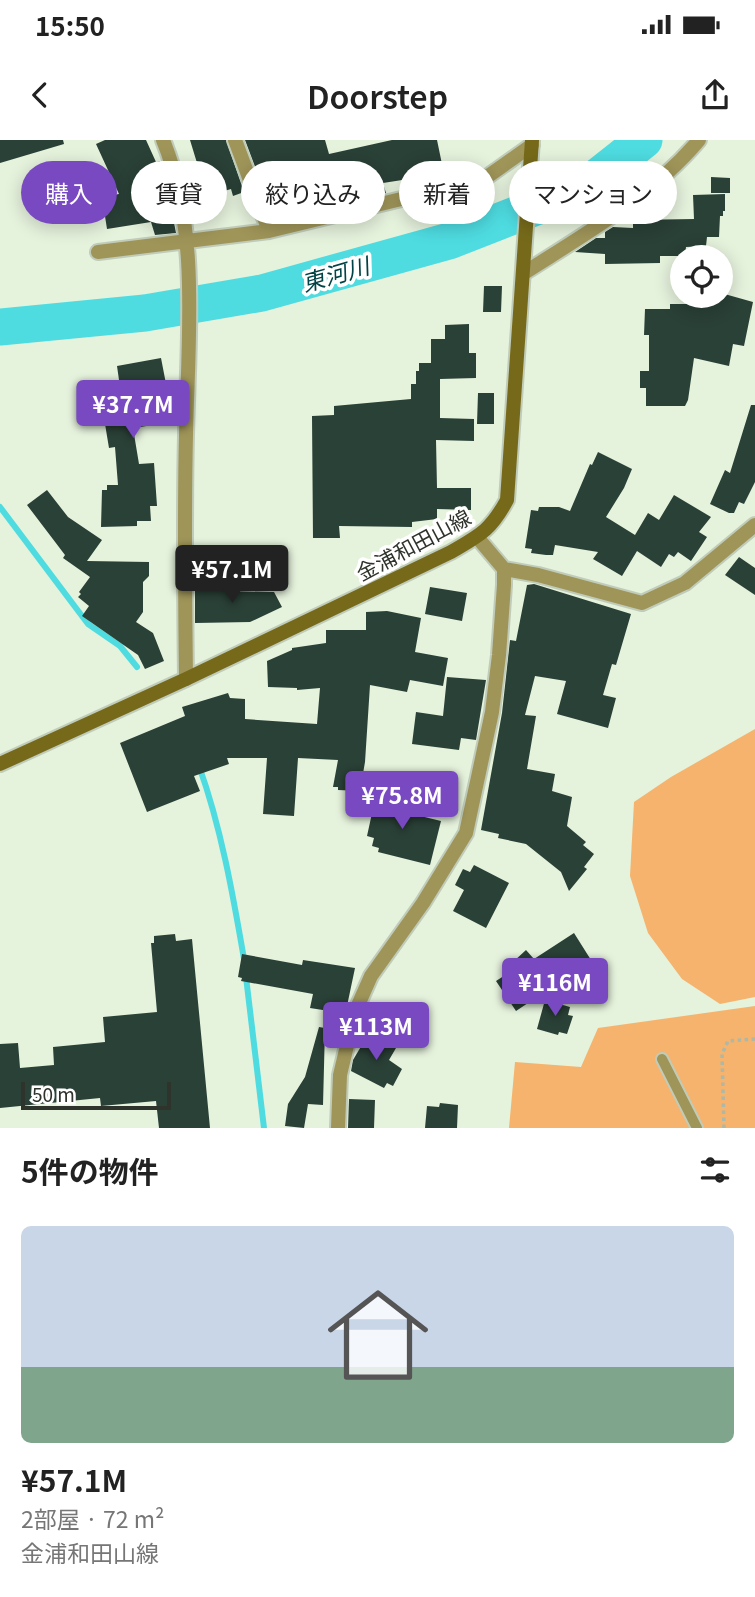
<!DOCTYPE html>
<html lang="ja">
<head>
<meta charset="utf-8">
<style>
  :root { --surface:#fff; --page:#f2f2f2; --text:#222; --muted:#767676; --accent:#7949c2 }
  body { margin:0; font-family:Georgia,"Noto Sans JP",serif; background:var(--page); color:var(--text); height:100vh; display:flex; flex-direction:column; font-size:26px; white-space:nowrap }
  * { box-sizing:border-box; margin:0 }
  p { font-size:23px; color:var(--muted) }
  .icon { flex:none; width:38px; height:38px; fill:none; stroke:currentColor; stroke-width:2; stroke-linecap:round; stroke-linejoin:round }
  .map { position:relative; height:988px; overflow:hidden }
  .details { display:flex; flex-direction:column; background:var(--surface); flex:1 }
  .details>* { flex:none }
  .top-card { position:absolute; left:21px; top:21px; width:714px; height:63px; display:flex; gap:14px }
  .buttons { position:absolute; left:670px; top:105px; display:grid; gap:14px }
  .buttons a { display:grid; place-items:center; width:63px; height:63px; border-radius:50%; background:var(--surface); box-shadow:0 4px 18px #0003; font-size:35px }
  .scale { position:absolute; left:21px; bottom:18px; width:150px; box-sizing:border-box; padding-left:7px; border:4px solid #2e332b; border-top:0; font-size:19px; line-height:24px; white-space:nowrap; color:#2e332b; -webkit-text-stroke:5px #fff; paint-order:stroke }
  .price { position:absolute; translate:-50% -60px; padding:0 16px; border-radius:7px; background:var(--accent); color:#fff; font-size:23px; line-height:46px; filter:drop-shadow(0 2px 4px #0008) }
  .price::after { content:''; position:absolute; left:50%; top:42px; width:21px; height:16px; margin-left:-10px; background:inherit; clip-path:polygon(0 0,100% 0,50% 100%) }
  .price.selected { background:#222; color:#fff }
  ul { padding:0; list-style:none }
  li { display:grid; align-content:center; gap:14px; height:371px; padding:0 21px }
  li span { display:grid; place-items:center; height:217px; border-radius:10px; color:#555 }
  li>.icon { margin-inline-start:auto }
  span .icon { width:126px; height:126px; fill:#fffc; stroke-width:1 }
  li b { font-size:30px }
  h2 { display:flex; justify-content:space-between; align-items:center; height:84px; padding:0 21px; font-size:30px }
  .pill { padding:0 24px; border-radius:32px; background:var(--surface); box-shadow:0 4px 18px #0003; font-size:24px; line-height:63px }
  .pill.selected { background:var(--accent); color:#fff }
  .status { display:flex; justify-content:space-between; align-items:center; height:49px; padding:0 35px; background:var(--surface); direction:ltr }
  .status svg { height:19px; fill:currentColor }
  header { display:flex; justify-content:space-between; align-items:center; height:91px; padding:0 21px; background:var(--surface); font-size:32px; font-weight:600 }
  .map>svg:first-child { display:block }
  .green { fill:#f5b36d }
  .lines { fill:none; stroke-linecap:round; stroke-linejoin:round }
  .stream { stroke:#4edce1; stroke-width:6 }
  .river { stroke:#4edce1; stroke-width:37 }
  .building { fill:#2a4137 }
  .service-casing { stroke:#c0ccb9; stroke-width:14 }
  .minor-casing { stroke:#c0ccb9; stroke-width:18 }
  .secondary-casing { stroke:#c0ccb9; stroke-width:18 }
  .path { stroke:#adb8a6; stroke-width:3.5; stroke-dasharray:3.5 3.5; stroke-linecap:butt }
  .service { stroke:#9f9559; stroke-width:10 }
  .minor { stroke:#9f9559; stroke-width:14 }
  .secondary { stroke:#766a1a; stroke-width:14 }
  .labels { text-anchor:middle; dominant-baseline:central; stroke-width:7; stroke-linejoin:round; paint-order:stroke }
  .street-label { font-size:21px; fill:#2e332b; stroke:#fff }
  .water-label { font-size:23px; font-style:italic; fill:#004245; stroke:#fff }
</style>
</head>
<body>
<div class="status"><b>15:50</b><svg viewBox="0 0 49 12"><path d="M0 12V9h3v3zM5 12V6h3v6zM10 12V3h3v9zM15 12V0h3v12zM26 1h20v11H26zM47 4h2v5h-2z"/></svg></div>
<header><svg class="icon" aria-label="back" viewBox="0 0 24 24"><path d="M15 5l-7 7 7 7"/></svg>Doorstep<svg class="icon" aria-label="share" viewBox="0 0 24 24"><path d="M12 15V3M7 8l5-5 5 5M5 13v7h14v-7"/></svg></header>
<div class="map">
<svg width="755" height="988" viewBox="0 0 755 988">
  <rect width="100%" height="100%" fill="#e5f2dc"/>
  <!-- green -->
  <path class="green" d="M755,589V857L720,864L682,839L648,793L630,736L634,662L671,637Z
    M755,866V988H509L515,922L581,927L598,888Z"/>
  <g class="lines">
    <!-- stream -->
    <path class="stream" d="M0,367L88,484L120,506L137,527
      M199,626C221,687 233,755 244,819
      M246,837L264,988"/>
    <!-- river -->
    <path class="river" d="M0,187L145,173L262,153L449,101L582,49L644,0"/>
  </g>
  <!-- building -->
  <path class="building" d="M0,0H63L64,4L0,23Z
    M105,0H146L156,22L160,21L165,37L176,93L155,95L151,82L107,89L102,57L119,54L96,4Z
    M190,0H226L244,52L233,56L231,49L190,61L183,28L197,23Z
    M245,0H325L329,14L392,0H437L443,29L415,38L383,43L386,53L351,61L348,48L292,57V60L269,64Z
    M711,37L730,38V53H711Z
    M725,54V71H723V76H720L719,97H707L706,106L686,107L685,116H660V123L605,124V114L575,112L596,98H605V92L613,87L633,88V80L694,79L693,55Z
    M484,146H502L501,172H483Z
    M721,153L753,162L744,206L733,204L729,226L694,218L688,260L685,266H646V248H640V231H649V195H644L645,169H670V164H715L717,156H721Z
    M469,184V213H476V238L440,239V278L474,279V301L436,300L437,348H471V370L437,369V379L412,382V387L339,386L340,398H313L312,276L334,275V266L411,259V244H416V231H419V223H431V199H445V185Z
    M161,218L167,249H170L172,277L159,279L160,284L133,288L139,324L154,323L157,366H150L151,381H137V386L101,387L102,350H107V345H118L115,307L109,308L103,272L110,271L104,243L119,240L117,226Z
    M478,253H494V284H477Z
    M751,265H755V342L744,364L739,362L734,373H729L710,364L725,330L730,333Z
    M598,312L632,329L624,348L606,377L635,395L648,373L659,380L674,355L711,377L699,392L707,397L691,421L678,412L674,417L669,414L661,427L637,411L622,436L593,419L598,412L555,405L553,415H546L531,413L532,409L525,408L531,370L538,371L539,367H559L570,371L590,324L592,325Z
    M47,350L68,377L102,400L87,421L149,422V436L143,442V472L136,482L153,493L164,521L145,529L138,515L82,476L89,466L78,457L81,454L79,452L90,437L63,418L65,415L27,365Z
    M739,417L755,428V455L725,435Z
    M534,444L631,474L616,525L612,524L603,555L616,558L608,588L557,574L566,541L535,536L525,575L536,576L527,629L555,634L552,651L572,657L567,686L586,702L583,705L594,714L584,727L587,729L569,751L561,732L526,704L498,698L499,694L481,690L502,573L510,500L516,501L527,445Z
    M195,447H223L224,451L274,452L282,467L250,482L195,483Z
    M430,447L467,453L462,481L425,474Z
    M387,471L421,478L415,512L448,518L443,546L410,540L407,552L370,545L365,622L360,651L338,650V647H333L338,620L298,618L294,676L263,674L267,618H227L229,624L194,636L200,651L147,672L120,603L185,576L182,567L228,553L230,558L245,559V579L317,584L320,548L297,550V548L268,547L267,521L292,510V508L326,503V490H366V472Z
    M447,537L486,540L476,600L461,598L459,610L412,604L416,572L443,576Z
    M376,655L404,657V672L441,681L430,725L378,712L379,708L372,706L374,698L367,696Z
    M474,725L509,743L486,788L453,771L464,750L455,745L463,729L470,732Z
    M574,793L591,820L534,857H537L516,871L496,841L518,827L513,822L526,810L534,819Z
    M175,794L176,801L192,799L210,988H159L156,961L101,966L100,958L0,968V904L18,903L20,928L54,925L53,907L105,902L103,877L157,872L151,803H154V796Z
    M242,814L302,825L303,820L355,828L347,866L343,865L342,873L310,868L313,854L241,841L242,838L238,837Z
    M545,860L570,867L568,875L573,876L567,894L559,892L558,895L537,889Z
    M319,887L325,888L323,965L308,964L304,988L285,986L288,964L305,937Z
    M369,893L396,908L389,920L402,929L393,946L387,943L384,948L351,931L353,920Z
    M349,959L375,960L374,988H348Z
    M440,963L458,965L457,988H425L427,966L439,967Z"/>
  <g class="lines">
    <!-- service casing -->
    <g class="service-casing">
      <path id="service" d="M662,919L697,988"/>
    </g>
    <!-- minor casing -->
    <g class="minor-casing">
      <path id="minor" d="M163,0C200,90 188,199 186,295C184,376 185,458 186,539
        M235,0L269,91
        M98,112L269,91L484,39L532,5
        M524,133C585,94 652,56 699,0
        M504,429L538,435L642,463L685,443L755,385
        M338,988L340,935L355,872L371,836L423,763L466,693L492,572L499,515L504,445V429L477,397"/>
    </g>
    <!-- secondary casing -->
    <g class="secondary-casing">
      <path id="secondary" d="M0,624L186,539L451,412C480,395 490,391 507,360L532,0"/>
    </g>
    <!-- path -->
    <path class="path" d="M724,988L722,914L728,901L755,899"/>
    <!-- service -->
    <use href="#service" class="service"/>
    <!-- minor -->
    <use href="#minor" class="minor"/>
    <!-- secondary -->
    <use href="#secondary" class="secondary"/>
  </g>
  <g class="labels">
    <!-- street labels -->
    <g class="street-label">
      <text transform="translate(413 404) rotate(-28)">金浦和田山線</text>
    </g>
    <!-- water labels -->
    <g class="water-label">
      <text transform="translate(335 133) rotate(-16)">東河川</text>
    </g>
  </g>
</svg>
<div class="buttons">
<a><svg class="icon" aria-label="locate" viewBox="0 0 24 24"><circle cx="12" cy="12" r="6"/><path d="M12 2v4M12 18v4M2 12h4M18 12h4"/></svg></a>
</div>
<div class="scale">50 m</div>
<b class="price" style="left:133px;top:300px">¥37.7M</b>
<b class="price selected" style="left:232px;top:465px">¥57.1M</b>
<b class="price" style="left:402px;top:691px">¥75.8M</b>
<b class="price" style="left:555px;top:878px">¥116M</b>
<b class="price" style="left:376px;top:922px">¥113M</b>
<div class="top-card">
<a class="pill selected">購入</a>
<a class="pill">賃貸</a>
<a class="pill">絞り込み</a>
<a class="pill">新着</a>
<a class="pill">マンション</a>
</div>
</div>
<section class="details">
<h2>5件の物件<svg class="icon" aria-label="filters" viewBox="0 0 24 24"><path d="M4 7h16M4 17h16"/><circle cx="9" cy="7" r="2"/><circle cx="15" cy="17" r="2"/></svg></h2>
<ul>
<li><span style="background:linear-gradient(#c9d6e8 65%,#7fa58c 0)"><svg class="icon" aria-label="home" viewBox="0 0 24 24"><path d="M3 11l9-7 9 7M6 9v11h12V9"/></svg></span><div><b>¥57.1M</b><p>2部屋 · 72 m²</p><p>金浦和田山線</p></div></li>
</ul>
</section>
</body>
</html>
